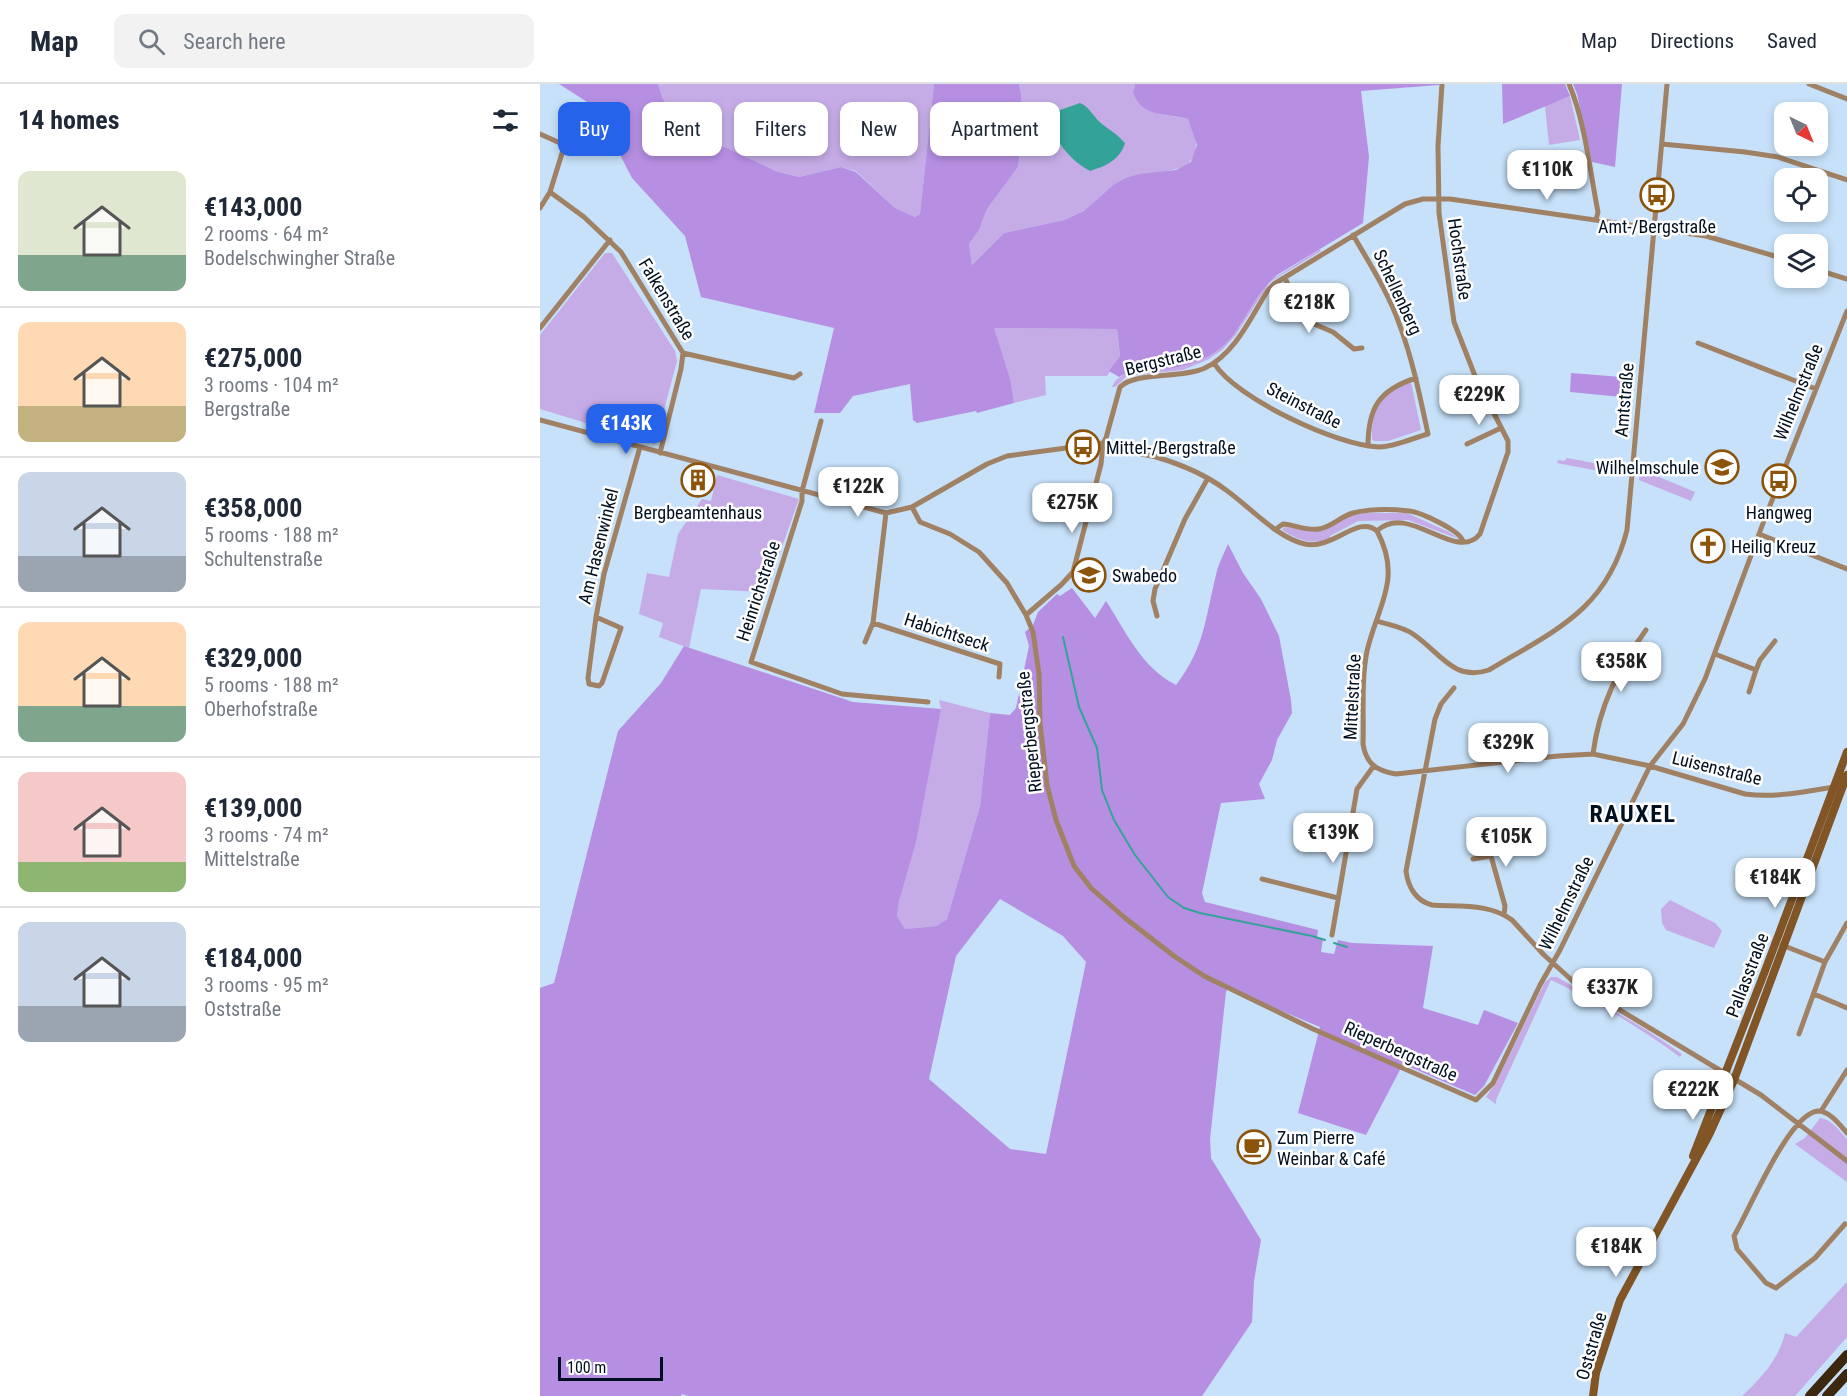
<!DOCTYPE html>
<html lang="en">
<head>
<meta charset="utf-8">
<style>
  :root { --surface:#fff; --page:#f2f2f3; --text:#1f2937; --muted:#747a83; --line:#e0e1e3; --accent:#2563eb }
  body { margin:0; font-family:"Roboto Condensed",sans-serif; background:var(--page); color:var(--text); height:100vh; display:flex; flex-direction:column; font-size:22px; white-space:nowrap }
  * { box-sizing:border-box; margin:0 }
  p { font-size:20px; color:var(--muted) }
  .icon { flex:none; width:33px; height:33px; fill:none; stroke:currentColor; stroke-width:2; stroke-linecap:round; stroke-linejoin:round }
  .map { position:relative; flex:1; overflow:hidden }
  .details { display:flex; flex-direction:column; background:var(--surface); width:540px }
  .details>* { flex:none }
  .hud { position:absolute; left:18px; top:18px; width:570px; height:54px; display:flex; gap:12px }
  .needle { width:39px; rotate:137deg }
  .buttons { position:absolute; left:1234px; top:18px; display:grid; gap:12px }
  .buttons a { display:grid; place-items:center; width:54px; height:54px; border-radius:12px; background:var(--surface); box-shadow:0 3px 9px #0003; font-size:30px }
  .scale { position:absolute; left:18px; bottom:15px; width:105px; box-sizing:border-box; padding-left:6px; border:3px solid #000f1f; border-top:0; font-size:16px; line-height:21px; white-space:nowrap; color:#000f1f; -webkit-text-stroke:4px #fefefe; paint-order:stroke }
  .price { position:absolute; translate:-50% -51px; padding:0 14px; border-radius:12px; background:#fff; color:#222; font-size:20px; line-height:39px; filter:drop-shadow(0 2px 3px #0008) }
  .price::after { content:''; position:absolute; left:50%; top:36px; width:18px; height:14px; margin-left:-9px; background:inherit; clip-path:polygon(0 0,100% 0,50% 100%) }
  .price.on { background:var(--accent); color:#fff }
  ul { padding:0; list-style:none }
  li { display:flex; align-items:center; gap:18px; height:150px; padding:0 18px }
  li+li { border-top:2px solid var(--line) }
  li span { display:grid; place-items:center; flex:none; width:168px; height:120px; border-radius:12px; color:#555 }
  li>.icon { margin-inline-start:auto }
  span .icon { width:72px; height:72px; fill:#fffc; stroke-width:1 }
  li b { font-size:26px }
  h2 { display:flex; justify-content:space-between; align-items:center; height:72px; padding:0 18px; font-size:26px }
  .pill { padding:0 21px; border-radius:12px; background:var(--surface); box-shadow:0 3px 9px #0003; font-size:21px; line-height:54px }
  .pill.on { background:var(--accent); color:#fff }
  header { display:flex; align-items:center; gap:36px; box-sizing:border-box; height:84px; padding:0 30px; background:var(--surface); border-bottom:2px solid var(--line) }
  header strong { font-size:28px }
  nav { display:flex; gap:33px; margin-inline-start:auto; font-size:21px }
  .search { width:420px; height:54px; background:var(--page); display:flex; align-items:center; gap:15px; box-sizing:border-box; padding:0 21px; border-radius:12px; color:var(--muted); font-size:22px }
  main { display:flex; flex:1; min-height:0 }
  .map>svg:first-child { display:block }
  .green { fill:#c5ace6 }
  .forest { fill:#b68fe3; fill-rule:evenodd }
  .water { fill:#34a397 }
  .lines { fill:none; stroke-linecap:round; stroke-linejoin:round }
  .stream { stroke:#34a397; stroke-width:2 }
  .street { stroke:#a08164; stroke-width:5 }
  .secondary { stroke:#815526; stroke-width:8 }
  .highway { stroke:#3e270f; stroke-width:10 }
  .labels { text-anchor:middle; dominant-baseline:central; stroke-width:5; stroke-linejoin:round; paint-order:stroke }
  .poi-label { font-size:18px; fill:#000f1f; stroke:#fefefe; text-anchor:start }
  .street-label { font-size:18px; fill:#000f1f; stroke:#fefefe }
  .district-label { font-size:24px; font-weight:bold; letter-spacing:1.5px; fill:#000f1f; stroke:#fefefe }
</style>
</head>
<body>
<header>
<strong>Map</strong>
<div class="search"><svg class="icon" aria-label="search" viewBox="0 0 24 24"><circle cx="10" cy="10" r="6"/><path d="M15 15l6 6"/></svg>Search here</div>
<nav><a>Map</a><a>Directions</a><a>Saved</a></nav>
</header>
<main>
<section class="details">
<h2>14 homes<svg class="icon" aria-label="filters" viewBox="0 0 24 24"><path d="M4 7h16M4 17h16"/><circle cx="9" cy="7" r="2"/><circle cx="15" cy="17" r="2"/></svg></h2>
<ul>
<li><span style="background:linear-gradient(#dfe7d0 70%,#7fa58c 0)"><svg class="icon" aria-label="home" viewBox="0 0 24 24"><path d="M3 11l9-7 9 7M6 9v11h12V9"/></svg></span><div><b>€143,000</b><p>2 rooms · 64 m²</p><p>Bodelschwingher Straße</p></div></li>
<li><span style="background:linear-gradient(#ffd9b3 70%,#c2b280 0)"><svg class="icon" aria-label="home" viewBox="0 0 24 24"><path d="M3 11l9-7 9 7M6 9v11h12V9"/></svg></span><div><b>€275,000</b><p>3 rooms · 104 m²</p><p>Bergstraße</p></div></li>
<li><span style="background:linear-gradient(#c9d6e8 70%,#9aa5b1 0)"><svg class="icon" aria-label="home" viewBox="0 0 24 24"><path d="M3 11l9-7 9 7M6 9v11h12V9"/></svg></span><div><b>€358,000</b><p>5 rooms · 188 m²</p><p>Schultenstraße</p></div></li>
<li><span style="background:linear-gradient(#ffd9b3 70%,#7fa58c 0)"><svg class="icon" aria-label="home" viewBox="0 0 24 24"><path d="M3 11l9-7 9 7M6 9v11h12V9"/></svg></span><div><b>€329,000</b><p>5 rooms · 188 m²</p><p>Oberhofstraße</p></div></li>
<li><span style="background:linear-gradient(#f6c9c9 75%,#8fb573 0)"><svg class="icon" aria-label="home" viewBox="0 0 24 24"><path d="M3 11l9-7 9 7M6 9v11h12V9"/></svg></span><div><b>€139,000</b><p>3 rooms · 74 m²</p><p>Mittelstraße</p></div></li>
<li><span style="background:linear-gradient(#c9d6e8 70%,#9aa5b1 0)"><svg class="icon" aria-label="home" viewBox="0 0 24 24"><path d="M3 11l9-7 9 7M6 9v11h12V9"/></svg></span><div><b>€184,000</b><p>3 rooms · 95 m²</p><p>Oststraße</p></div></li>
</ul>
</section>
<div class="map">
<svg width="1307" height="1312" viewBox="0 0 1307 1312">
  <rect width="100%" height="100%" fill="#c6e1f9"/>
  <!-- green -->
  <path class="green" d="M118,0H394L380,130L375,133L355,124L316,87L301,83L259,93L238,88L187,64L151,51L123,15Z
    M479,0H595L593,10L618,30L648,35C657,53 662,70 644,83L573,101L544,127L524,136L464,149L432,181L429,160L439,146L447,125L478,83L483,42L481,9Z
    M1030,12L1040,56L1009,61L1005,22Z
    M780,165L781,167L730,198L695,252L682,266L669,275L643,286L587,292L575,303H572L575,297L584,290L699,244L714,216L728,198Z
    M65,169H72L135,267L137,277L115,360L0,325V251Z
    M453,244L577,245L580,272L567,292H505L506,311L474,319L471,298Z
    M871,298L881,346L848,357H834L832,355C831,324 843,310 871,298Z
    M1027,374L1086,385L1085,392L1017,379L1018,376L1024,377Z
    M1100,385L1155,408L1151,417L1099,396Z
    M177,391L259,415L226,508L161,505L149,564L119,553L123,539L99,530L107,489L129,493L138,450L162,415L171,417Z
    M825,429H867L909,448L919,455L868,436L818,437L790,452V455C771,461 758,456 742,446L744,443L783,447L810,432Z
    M399,616L450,629L440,722L407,835L396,842L365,845L357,832L359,817L401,625Z
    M1130,816L1175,839L1182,847L1174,864L1126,846L1122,839L1121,825Z
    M1011,893H1017L1108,947L1142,970L1140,973C1102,945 1054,916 1011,896L956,1016V1020L946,1013L956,998L1005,898Z
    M1280,1034C1292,1035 1300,1048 1307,1055V1098L1255,1060L1265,1054Z
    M1307,1198V1253L1255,1312H1202C1221,1294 1239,1275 1245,1249L1256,1253Z"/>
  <!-- forest -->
  <path class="forest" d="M19,0H118L123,15L151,51L187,64L238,88L259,93L301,83L316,88L355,124L375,133L380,130L394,0H479L481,9L483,42L478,83L447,125L439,146L429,160L432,181L464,149L524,136L544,127L573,101L586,94L600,90L636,86L651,78L657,61L648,35C626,29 603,34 593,9L595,0H899V1L821,7L829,73L823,139L737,191C719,206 711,224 699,243C673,285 628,285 584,290L579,293L569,287L580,272L577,245L454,244L471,298L474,319L437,329L436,327L377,339L373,336L370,300L313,312L300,329H274L294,244L161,213L145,152L92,94L55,23Z
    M962,0H1025L1030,12L963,40Z
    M1033,0H1082L1075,83L1052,78L1037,10Z
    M1031,289L1094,294L1092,314L1030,308Z
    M688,460L703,489L721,515L739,552L751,616L752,629L737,656L732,676L719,700L725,715L681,719L662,809L665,818L778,846L777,854L783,855L781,868L794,870L798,856L812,859L893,862L883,924L938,941L944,926L978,939L944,1002L935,1011L863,980L826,1051L758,1029L780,943L706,912L689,902L686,908L670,1055L671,1074L721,1156L714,1197L712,1238L662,1312H148L142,1310L141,1312H0V904L14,899L78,647L121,599L144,562L313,618L401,625L376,758L359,817L357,832L365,845L396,842L407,835L440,722L450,629L470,631L476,624L489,562L485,548L493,541L498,528L517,510L520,512L532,504L555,534L566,517C586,548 602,584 636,601C665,563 665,535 676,491C678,480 684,470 688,460ZM460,815L523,852L546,878L506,1070L470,1065L389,995L416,872Z"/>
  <!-- water -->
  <path class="water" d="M540,19C550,23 553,33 562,40C570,46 578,51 585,59C580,76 566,82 550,87C529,76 515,56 507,35L509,30Z"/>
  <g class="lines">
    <!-- stream -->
    <path class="stream" d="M523,553L539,623L557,664L562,706L574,736L595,771L628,813L644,824L660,829L772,852L785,856
      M794,859L807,863"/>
    <!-- street -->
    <path class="street" d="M1029,0C1045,37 1050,88 1058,128L1056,136
      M1269,0L1307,15
      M0,50L20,59L23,66L10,108L44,133L81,168L143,269L141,285L120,369
      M1122,60L1205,68L1238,73L1307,96
      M0,124L10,108
      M1278,186L1307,195
      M745,193L755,220L765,232L774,240L793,248L814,265L822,264
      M0,244L70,156
      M1158,259L1276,305
      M143,269L254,294L260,290
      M674,279C695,314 798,362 839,363C855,363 873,354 888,350C880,313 873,277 860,242C849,210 830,180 813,151
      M0,336L346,429L372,423L447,380L467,372L563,359C572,360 577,363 585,366C595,369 606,371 616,373C640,380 666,391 686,406C710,423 737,454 765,460C793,466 818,430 837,447C863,495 837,523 827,567C821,597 824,630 823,660C826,680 837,687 856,690L1018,672L1053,670L1110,682L1205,710C1235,714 1264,708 1294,703
      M281,337L262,407V417L211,578L302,610L388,618
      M927,360L961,344
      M828,362C828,324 839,306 876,294
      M372,423L380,438L410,450L439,468L467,499L486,531L493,548L499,590L500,639L507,701L516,736L534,782L551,804L585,834L634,872L664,892L773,945L936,1016L953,999L1000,901L1020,866L1110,682L1143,640L1165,595L1225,434L1307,227
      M736,445L743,440C755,441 767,447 779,445C792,443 801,432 813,429C830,425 851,425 869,427C880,428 922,447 923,458
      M837,447C868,417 916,480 940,450L968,368V357L935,292L914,238L899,129L898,62L902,0
      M1219,450L1307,485
      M486,531L521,501L533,488L561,380L563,359L566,354L580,303C597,287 641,295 665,284C695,270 711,233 728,206L734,200L865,120L883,115H910L1166,152L1245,175
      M617,532L613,517L615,505L645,435L668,394
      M56,533L81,544L62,599L59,602L49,600L48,594L56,533L64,490L100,363
      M837,537C849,541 863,543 873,550C900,568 913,598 949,586C1014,547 1067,526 1087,446L1127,0
      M333,539L460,580L459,593
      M325,558L333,539L346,429
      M1175,570L1216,586L1220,576L1235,557
      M914,604L901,620L895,635L866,787C868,803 876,817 892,821C919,823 949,819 972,836L1004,871L1035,899L1221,1011L1307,1077
      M1209,608L1216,586
      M1053,670C1059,623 1078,584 1106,546
      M933,775L951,772L965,822L964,831
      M722,795L798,814
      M792,851L817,705L833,683
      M1242,861L1285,878
      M1274,910L1307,924
      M1259,950L1285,878L1307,839
      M1281,1027L1307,986
      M1305,1140L1275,1174L1236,1204L1226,1199L1197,1165L1194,1152C1209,1127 1249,1029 1278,1027C1290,1027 1300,1041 1307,1049"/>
    <!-- secondary -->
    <path class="secondary" d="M1153,1072L1225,887L1307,668
      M1053,1312L1056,1289L1080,1216L1169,1051L1194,996L1307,691"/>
    <!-- highway -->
    <path class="highway" d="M1270,1312L1307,1271
      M1287,1312L1307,1290"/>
  </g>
  <!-- icons -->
  <defs>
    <g id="bus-ring" transform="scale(1.725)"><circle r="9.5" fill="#fefefe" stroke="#8c530a" stroke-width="1.5"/><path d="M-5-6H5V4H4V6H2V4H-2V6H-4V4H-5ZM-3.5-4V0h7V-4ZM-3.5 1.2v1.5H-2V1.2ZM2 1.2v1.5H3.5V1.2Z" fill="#8c530a"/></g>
    <g id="school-ring" transform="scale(1.725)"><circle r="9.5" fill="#fefefe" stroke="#8c530a" stroke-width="1.5"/><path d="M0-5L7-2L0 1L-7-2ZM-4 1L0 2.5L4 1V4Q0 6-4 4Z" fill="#8c530a"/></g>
    <g id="building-ring" transform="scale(1.725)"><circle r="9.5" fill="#fefefe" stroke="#8c530a" stroke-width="1.5"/><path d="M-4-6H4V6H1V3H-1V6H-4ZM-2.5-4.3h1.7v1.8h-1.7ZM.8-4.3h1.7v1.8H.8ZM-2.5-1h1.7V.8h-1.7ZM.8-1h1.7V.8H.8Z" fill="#8c530a"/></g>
    <g id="church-ring" transform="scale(1.725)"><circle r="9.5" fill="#fefefe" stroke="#8c530a" stroke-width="1.5"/><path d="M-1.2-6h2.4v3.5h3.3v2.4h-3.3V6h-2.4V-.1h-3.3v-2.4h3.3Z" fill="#8c530a"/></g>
    <g id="cafe-ring" transform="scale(1.725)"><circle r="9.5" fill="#fefefe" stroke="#8c530a" stroke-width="1.5"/><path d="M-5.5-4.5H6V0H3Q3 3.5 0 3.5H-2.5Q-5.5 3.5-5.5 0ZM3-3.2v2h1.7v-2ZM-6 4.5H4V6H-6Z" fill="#8c530a"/></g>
  </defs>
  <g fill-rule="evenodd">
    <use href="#bus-ring" x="1117" y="111"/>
    <use href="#bus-ring" x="543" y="363"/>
    <use href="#school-ring" x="1182" y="383"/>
    <use href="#building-ring" x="158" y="396"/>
    <use href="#bus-ring" x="1239" y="397"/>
    <use href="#church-ring" x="1168" y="462"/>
    <use href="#school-ring" x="549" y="491"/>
    <use href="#cafe-ring" x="714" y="1063"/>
  </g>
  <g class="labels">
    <!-- poi labels -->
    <g class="poi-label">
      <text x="1117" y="142" text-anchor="middle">Amt-/Bergstraße</text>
      <text x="566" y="363">Mittel-/Bergstraße</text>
      <text x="1159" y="383" text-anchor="end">Wilhelmschule</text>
      <text x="158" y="428" text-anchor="middle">Bergbeamtenhaus</text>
      <text x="1239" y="428" text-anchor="middle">Hangweg</text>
      <text x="1191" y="462">Heilig Kreuz</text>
      <text x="572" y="491">Swabedo</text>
      <text x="737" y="1053">Zum Pierre<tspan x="737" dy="21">Weinbar &amp; Café</tspan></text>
    </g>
    <!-- street labels -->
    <g class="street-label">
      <text transform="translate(920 175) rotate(82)">Hochstraße</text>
      <text transform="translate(858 208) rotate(65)">Schellenberg</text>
      <text transform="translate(127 215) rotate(59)">Falkenstraße</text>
      <text transform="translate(623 276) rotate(-14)">Bergstraße</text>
      <text transform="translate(1258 308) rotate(-68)">Wilhelmstraße</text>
      <text transform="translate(1084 316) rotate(-85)">Amtstraße</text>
      <text transform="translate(764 321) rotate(27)">Steinstraße</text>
      <text transform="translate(58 462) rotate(-76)">Am Hasenwinkel</text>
      <text transform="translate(218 507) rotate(-72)">Heinrichstraße</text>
      <text transform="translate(407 548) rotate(18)">Habichtseck</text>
      <text transform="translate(812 613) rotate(-87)">Mittelstraße</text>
      <text transform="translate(489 648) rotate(-96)">Rieperbergstraße</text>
      <text transform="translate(1177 684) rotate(14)">Luisenstraße</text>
      <text transform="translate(1026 819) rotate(-64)">Wilhelmstraße</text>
      <text transform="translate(1207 891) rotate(-69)">Pallasstraße</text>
      <text transform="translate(861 967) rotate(24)">Rieperbergstraße</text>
      <text transform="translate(1051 1262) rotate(-74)">Oststraße</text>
    </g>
    <!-- district labels -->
    <g class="district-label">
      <text x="1093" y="730">RAUXEL</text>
    </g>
  </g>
</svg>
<div class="buttons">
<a><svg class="needle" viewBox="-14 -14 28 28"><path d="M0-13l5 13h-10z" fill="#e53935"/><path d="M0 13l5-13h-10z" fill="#747a83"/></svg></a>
<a><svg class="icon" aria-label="locate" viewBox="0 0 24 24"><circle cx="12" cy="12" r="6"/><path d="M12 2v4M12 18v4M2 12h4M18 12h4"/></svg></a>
<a><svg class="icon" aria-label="layers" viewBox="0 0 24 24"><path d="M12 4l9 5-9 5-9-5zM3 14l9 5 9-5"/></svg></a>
</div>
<div class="scale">100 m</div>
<b class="price" style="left:1007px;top:117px">€110K</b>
<b class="price" style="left:769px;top:250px">€218K</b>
<b class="price" style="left:939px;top:342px">€229K</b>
<b class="price on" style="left:86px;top:371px">€143K</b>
<b class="price" style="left:318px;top:434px">€122K</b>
<b class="price" style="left:532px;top:450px">€275K</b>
<b class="price" style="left:1081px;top:609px">€358K</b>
<b class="price" style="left:968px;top:690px">€329K</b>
<b class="price" style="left:793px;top:780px">€139K</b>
<b class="price" style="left:966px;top:784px">€105K</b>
<b class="price" style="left:1235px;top:825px">€184K</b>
<b class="price" style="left:1072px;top:935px">€337K</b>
<b class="price" style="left:1153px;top:1037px">€222K</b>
<b class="price" style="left:1076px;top:1194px">€184K</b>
<div class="hud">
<a class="pill on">Buy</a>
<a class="pill">Rent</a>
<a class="pill">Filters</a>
<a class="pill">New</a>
<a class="pill">Apartment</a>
</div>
</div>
</main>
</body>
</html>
